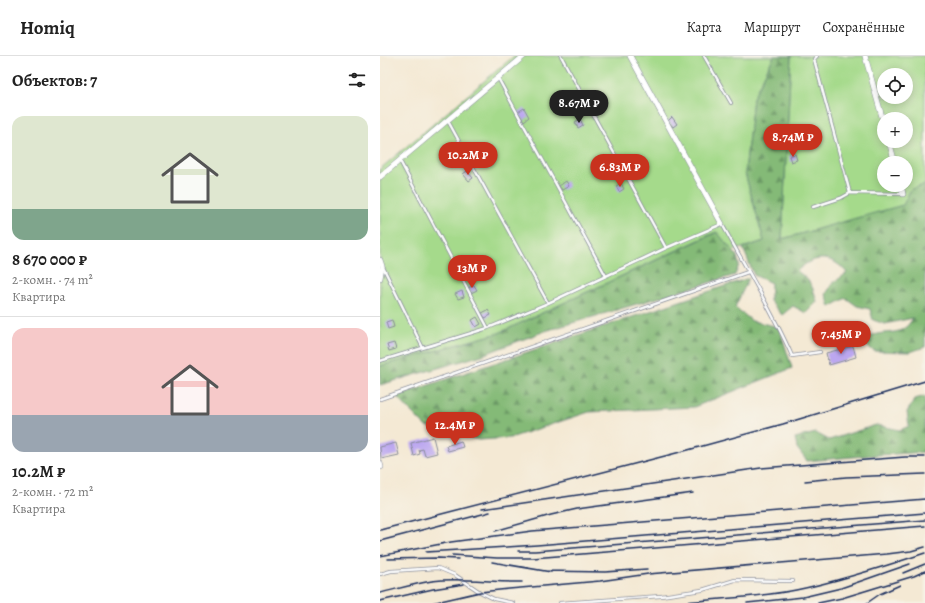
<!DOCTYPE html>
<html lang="ru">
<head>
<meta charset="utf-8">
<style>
  :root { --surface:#fff; --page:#f2f2f2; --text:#222; --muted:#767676; --line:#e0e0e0; --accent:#c8321e }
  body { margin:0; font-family:Alegreya,serif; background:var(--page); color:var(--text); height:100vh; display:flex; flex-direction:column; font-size:15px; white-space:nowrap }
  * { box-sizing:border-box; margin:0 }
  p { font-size:13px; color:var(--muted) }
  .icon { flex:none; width:22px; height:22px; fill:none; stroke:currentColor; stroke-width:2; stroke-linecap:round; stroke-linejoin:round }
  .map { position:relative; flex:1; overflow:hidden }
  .sheet { display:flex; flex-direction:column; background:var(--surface); width:380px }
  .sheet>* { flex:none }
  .fabs { position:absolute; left:497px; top:12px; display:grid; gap:8px }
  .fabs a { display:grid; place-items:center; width:36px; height:36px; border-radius:50%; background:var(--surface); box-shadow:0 2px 10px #0003; font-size:20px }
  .price { position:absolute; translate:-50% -34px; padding:0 9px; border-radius:14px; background:var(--accent); color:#fff; font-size:13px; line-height:26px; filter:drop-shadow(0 1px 2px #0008) }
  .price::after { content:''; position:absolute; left:50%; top:24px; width:12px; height:9px; margin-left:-6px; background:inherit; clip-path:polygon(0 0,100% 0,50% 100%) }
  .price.current { background:#222; color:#fff }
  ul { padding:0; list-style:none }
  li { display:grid; align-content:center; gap:8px; height:212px; padding:0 12px }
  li+li { border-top:1px solid var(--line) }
  li span { display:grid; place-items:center; height:124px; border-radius:12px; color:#555 }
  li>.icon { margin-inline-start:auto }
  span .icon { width:72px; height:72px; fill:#fffc; stroke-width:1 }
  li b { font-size:17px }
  h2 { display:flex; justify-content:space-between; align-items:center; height:48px; padding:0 12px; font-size:17px }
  header { display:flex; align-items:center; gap:24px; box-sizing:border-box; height:56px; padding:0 20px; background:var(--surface); border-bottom:1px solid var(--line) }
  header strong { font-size:19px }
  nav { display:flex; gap:22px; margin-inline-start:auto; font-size:14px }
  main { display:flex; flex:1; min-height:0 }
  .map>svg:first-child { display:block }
  .green { fill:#a5da8b; stroke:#608474; fill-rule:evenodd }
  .forest { fill:url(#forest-firs); stroke:#50746a }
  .building { fill:#bca7f0 }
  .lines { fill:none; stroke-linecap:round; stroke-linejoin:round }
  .lane-casing { stroke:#888c99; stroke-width:4 }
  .street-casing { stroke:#888c99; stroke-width:6 }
  .lane { stroke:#fff; stroke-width:2.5 }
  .street { stroke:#fff; stroke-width:5 }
  .rail { stroke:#1b2f5e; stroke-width:1.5 }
</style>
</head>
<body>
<header>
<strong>Homiq</strong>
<nav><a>Карта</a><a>Маршрут</a><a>Сохранённые</a></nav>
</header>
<main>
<section class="sheet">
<h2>Объектов: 7<svg class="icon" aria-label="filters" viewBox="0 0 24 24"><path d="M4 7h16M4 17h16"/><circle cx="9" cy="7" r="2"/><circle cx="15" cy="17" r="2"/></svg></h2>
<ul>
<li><span style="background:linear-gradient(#dfe7d0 75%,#7fa58c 0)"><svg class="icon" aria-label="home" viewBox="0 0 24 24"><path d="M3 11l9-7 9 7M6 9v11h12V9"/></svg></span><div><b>8 670 000 ₽</b><p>2-комн. · 74 m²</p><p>Квартира</p></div></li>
<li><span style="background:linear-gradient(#f6c9c9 70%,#9aa5b1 0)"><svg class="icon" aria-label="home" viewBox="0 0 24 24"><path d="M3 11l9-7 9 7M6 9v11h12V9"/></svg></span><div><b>10.2M ₽</b><p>2-комн. · 72 m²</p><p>Квартира</p></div></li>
</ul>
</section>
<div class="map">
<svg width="545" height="547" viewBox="0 0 545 547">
  <defs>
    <pattern id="forest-firs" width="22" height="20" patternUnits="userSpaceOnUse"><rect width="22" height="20" fill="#84ba77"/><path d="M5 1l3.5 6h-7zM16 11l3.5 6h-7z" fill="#6b9865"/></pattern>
  </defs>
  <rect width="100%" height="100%" fill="#f7f3e8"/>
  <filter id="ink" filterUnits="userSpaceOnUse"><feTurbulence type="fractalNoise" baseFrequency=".025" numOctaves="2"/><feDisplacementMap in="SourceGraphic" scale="8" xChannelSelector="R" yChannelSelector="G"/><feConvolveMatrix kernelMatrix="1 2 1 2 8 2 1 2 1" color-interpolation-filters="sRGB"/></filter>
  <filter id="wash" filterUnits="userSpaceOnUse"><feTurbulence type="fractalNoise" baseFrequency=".012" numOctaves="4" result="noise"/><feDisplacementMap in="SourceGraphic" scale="16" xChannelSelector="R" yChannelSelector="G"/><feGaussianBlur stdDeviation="0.9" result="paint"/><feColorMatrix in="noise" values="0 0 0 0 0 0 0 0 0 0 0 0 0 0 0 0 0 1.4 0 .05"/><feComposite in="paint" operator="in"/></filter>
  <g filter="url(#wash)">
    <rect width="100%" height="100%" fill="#f4e9d4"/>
    <!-- green -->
    <path class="green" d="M134,0H394L373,42L365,117L384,185L349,196L336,176L119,277L0,310V113Z
      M411,0H545V129L531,133L524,149L402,183ZM504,19H526V41H504ZM504,63H526V85H504ZM504,107H526V129H504Z"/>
    <!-- forest -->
    <path class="forest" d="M394,0H411L402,183L523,149L531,133L545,129V291L530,296L494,295L483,287C486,285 489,280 493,279C511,274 522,281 533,262L505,268L493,264L490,253L477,250L466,242L450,251L446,238L453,227L467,217C452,198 433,199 417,215C430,224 433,230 437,246L426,257L413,250L402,259L390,245L391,227L374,219L363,192L384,185L365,117L373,42Z
      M337,176L357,200L359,209L355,219L165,275L102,299L0,329V310L119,277Z
      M369,222L355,251L372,265L399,271L412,312L314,351L209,356L130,382L99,384L45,370L16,340Z
      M545,340V396L483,400L427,405L417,392L415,382L436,377L449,384L496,369L520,374L529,370L527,356L535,343Z"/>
    <g id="blocks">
      <!-- building -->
      <path class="building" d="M144,52L149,61L144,65L138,56Z
        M292,61L297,68L293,71L288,65Z
        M200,63L203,69L198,72L195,66Z
        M415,98L417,104L411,106L409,100Z
        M233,110L236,116L231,119L228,113Z
        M87,115L93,122L89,125L83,118Z
        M186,125L189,130L182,134L179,130Z
        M241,127L244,133L239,136L236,130Z
        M86,212L89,218L82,221L80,215Z
        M94,229L97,234L91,237L88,232Z
        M82,235L84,241L78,243L75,238Z
        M108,254L111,259L105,262L102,257Z
        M97,261L101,268L96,271L92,264Z
        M12,264L14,271L8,273L6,266Z
        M14,287L16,293L9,295L7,289Z
        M473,290L476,301L449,309L446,297Z
        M53,381L57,397L45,400L43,393L39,394L40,398L34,400L31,387Z
        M81,385L83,391L68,395L66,390Z
        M16,387L19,399L1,403L0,391Z"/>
    </g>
  </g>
  <g filter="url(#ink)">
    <use href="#blocks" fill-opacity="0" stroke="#888c99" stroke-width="1"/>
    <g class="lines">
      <!-- lane casing -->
      <g class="lane-casing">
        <path id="lane" d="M181,0L286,192
          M324,0L351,47
          M437,0L434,3L470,137
          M118,22L226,220
          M68,65L168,247
          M20,105L108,272
          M433,151L461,142L470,137L523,138
          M3,211L43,292
          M0,305L108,272L168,247L286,192L342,168C366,212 392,254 412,300L440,296
          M0,343L368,216
          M0,518L11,515L58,512L75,519L100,536L114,543L133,547
          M180,547L281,540L322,534L355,524L413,525"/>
      </g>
      <!-- street casing -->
      <g class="street-casing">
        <path id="street" d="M250,0L342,168
          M485,0L504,68
          M509,85L515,107
          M0,121L144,0
          M521,129L523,138
          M0,204L2,210L0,222
          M0,407L1,411"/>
      </g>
      <!-- lane -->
      <use href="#lane" class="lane"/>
      <!-- street -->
      <use href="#street" class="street"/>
      <!-- rail -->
      <path class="rail" d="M425,425L466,421L545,418
        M102,453L381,412L525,401H545
        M0,474L308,394L403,368L545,325
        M115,475L171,459L197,453L313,437
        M0,485L110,456
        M138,495H155L545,464
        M46,496L157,489L545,457
        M72,499L117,502H153L545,470
        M0,500L71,486L152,475L545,443
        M8,503L58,502L78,503
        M112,506L171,516
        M165,515L225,516L267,513
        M523,517L545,508
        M0,537C17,533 34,528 52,525C82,521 112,527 142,526
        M0,545L53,533L84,528
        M52,547L100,536L129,533L220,525L268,518L507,498L531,495L545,491
        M291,547C332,543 375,542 416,534C460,525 503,511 545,497
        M367,547L423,541L461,532L530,508
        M438,547L462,542L534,520L545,515
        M487,547L500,538L520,529"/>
    </g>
  </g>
</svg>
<div class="fabs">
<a><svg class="icon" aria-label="locate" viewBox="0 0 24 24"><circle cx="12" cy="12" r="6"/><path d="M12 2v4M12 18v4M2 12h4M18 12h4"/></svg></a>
<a>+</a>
<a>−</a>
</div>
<b class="price current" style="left:199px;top:68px">8.67M ₽</b>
<b class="price" style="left:413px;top:102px">8.74M ₽</b>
<b class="price" style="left:88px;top:120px">10.2M ₽</b>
<b class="price" style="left:240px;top:132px">6.83M ₽</b>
<b class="price" style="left:92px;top:233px">13M ₽</b>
<b class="price" style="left:461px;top:299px">7.45M ₽</b>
<b class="price" style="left:75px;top:390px">12.4M ₽</b>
</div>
</main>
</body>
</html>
